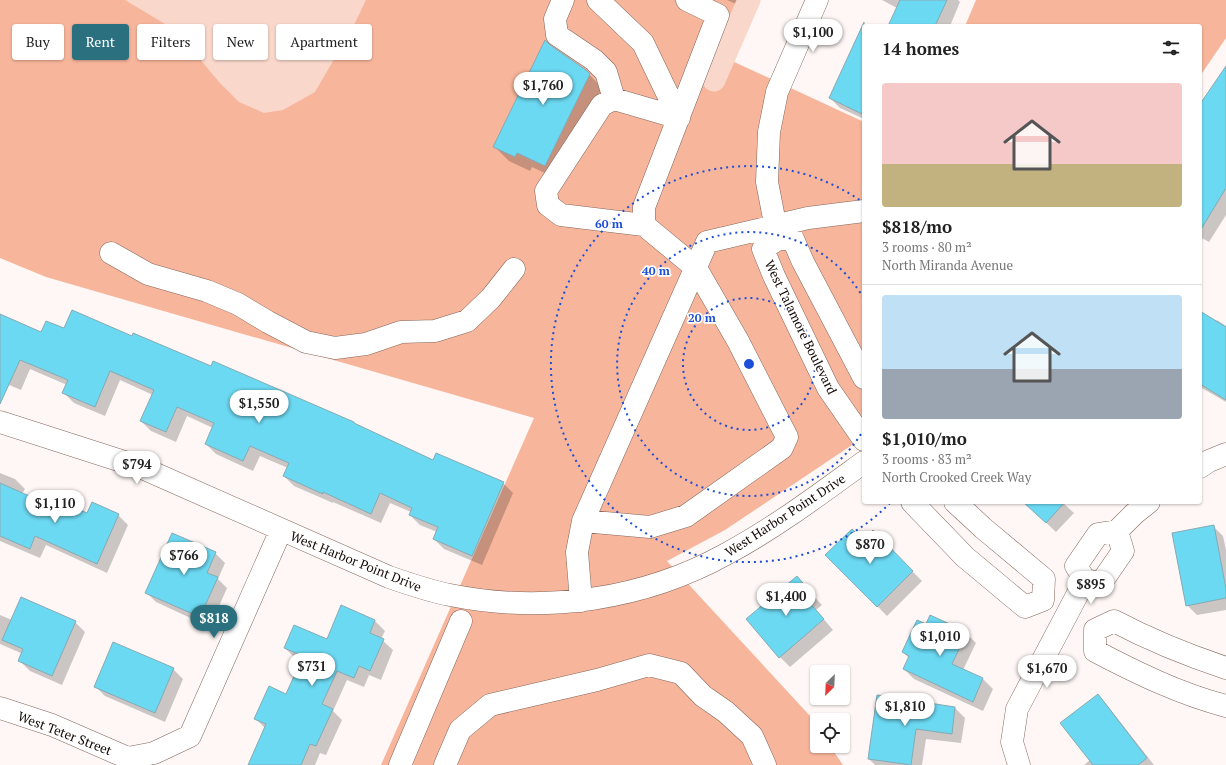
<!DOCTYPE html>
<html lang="en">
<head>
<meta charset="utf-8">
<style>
  :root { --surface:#fff; --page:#f6f6f6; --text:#222; --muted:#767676; --line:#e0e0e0; --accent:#2a707f }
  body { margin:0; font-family:"PT Serif",serif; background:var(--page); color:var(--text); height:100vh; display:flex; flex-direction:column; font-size:15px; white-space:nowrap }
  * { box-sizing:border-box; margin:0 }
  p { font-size:13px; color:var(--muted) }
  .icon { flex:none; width:22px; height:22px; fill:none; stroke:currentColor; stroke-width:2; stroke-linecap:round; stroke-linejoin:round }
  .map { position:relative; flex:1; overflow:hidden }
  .details { position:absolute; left:862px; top:24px; width:340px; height:480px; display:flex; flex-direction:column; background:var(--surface); border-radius:4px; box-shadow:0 1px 3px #0004 }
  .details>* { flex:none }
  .banner { position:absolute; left:12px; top:24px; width:380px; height:36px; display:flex; gap:8px }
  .needle { width:26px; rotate:204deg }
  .buttons { position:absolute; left:810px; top:665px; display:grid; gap:8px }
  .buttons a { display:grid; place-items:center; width:40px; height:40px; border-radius:4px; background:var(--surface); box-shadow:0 1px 3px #0004; font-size:20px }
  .price { position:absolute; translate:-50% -34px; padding:0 9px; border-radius:14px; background:#fff; color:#222; font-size:13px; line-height:26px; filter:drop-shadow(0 1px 2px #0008) }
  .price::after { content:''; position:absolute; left:50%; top:24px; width:12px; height:9px; margin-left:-6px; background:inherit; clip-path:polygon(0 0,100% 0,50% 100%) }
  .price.on { background:var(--accent); color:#fff }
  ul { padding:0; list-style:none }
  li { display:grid; align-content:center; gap:8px; height:212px; padding:0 20px }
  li+li { border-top:1px solid var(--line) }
  li span { display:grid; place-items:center; height:124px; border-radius:4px; color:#555 }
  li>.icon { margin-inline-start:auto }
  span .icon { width:72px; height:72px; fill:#fffc; stroke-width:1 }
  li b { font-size:17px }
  h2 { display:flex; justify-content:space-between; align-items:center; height:48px; padding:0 20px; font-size:17px }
  .pill { padding:0 14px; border-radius:4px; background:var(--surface); box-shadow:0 1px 3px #0004; font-size:14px; line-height:36px }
  .pill.on { background:var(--accent); color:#fff }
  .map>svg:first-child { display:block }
  .green { fill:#f7b59b }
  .water { fill:#f9d7ca }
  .shadow { fill:#0003 }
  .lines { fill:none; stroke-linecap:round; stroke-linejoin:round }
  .canal { stroke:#f9d7ca; stroke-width:23 }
  .building { fill:#6cd9f2; stroke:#85aab3 }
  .minor-casing { stroke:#83665a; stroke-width:23 }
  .minor { stroke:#fff; stroke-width:22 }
  .ring { fill:none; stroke:#1d4ed8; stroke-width:2; stroke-dasharray:2 4 }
  .labels { text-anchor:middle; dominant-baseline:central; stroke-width:3.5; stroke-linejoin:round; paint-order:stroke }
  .street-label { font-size:13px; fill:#160b07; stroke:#fff }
  .centre { fill:#1d4ed8; stroke:#fff; stroke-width:2 }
  .ring-label { font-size:12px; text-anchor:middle; font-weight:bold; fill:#1d4ed8; stroke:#fff; stroke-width:3.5; stroke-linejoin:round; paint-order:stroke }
</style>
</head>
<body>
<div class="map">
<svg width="1226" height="765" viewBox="0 0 1226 765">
  <rect width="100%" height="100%" fill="#fef7f5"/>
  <!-- green -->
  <path class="green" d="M0,0H757L730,60L864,122V437L725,530L667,561L811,717L817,726V746H830L843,765H381L534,418L46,277L0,258Z
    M976,0H1226V38L1200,76V26H965Z"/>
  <!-- water -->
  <path class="water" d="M125,0H366L353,27L315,92L283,110L264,113L239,102L219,82L194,52L170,27Z"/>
  <!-- shadow -->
  <path class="shadow" d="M727,0H738L736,4Z
    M882,0H958L960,2L950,26H889L897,8Z
    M864,47V119L840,108L830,98Z
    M585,70L604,90L560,180L532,167L530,171L509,161L495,147Z
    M1226,78V215L1209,242L1200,237V107Z
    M1200,312L1216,322L1217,320L1226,326V402L1200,387Z
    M0,315L42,334L503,483L513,493L482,565L444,549L434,539L437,532L420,525L410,515L411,512L390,503L381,523L333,502V503L294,486L284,476L288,468L260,456L253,471L216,454L206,444L213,428L187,416L176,442L151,431L141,421L153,395L120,380L105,416L74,403L64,393L67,385L30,369L21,390L0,381Z
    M0,473L15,479L25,489L22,494L62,511L88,515H118L128,525L107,573L46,545L40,558L0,541Z
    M1024,502H1062L1074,513L1056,532Z
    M1213,526L1223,536L1226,550V610L1197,615L1187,605Z
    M873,532L922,581L887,616L827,555L863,542Z
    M215,553L225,563L218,579L227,588L210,627L156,602L146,592Z
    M796,577L822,605L816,610L833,630L790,667L780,657Z
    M0,615L12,620L75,622L85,632L62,685L30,671L20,661L23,654L0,644V645Z
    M375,621L385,631L381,639L393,650L381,680L369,675L364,687L347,680L333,711L342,720L326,755L320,753L315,765H249L265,728L255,718L287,695L302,660L295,658L285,648L327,640Z
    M966,633L976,643L963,670L983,679L993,689L983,711L914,679L904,669L909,658L903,652Z
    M114,644L173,669L183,679L165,722L105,696L95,686Z
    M1098,695L1107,705L1154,765H1084L1090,760Z
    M878,696L955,708L965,718L961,743L926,739L922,765H875L869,759Z"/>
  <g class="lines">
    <!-- canal -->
    <path class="canal" d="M714,80L749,0"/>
  </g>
  <!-- building -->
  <path class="building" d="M900,0H947L935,26H888Z
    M864,22V115L829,98Z
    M545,40L550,45L586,70L590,74L545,166L517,153L515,157L493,147Z
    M1226,66V188L1200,231V104Z
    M72,310L132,336L133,333L211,366L213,361L354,422V423L433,460L436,453L504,482L472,556L433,539L438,527L409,515L412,508L380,493L371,514L323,492V494L283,476L289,463L250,446L243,461L205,444L214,423L177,407L166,432L140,421L154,390L110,371L95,407L62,393L68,380L20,360L0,404V314L41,332L46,321L64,328Z
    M1200,311L1226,327V400L1200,384Z
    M0,483L61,510L65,503L87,513L92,502L119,514L97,564L35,536L30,549L0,536Z
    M1023,502H1065L1046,523Z
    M1214,525L1226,589V598L1186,606L1172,533Z
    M852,529L863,540L873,530L913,571L877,607L825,555Z
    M172,533L216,552L207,573L218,577L200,617L145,593Z
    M797,576L813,595L807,600L824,619L779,658L746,619Z
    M21,597L76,621L52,676L18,661L23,649L2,640Z
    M341,605L375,620L370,633L384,639L370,671L359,666L354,678L337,671L322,704L333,709L316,746L310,744L301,765H248L266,724L254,719L269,686L286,694L303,656L284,648L294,625L327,639Z
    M930,615L967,632L952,664L983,678L973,702L903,669L909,656L902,652L917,620L926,624Z
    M113,642L174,668L155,713L94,687Z
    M1098,694L1147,758L1138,765H1093L1060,723Z
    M877,695L955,707L952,734L916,729L911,765L868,759Z"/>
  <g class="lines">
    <!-- minor casing -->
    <g class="minor-casing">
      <path id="minor" d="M563,0L555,19L557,35L594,60L606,72L614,99
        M598,0L643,43L679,118L614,99L602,105L546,191L548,205L561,215L644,225
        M778,239L767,182L769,132L777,92L817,0
        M111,253L148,274L207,291L238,304L268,322L306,342L335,348L366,344L401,332L435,331L467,321L491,298L514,269
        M864,378L803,262L793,239H778L763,249L774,276L828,388L864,440
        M0,422L140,467L389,577C409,584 429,591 450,595C544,614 644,600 728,553C776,527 820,494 864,462
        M1200,467L1209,461L1226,454
        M912,502L965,557L1025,607L1043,600L1044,579L983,528L955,502
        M583,521L650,527L686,516L782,448L787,437L738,341L696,268L644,225V207L718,15L687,0
        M1117,531L1123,551L1101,583L1085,580L1076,566L1098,534Z
        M1117,531L1134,514L1149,502
        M581,601L577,552L583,521L707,242L808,218L864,211
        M1226,668C1187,655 1150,640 1114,621L1095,630V651C1137,673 1180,694 1226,706
        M0,708L52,725L128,758L154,753L190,736L281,530
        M400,765L461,621
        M445,765L460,730L490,705L597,680L649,665L681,673L703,696L726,712L752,736L765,765
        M1019,765L1012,742L1017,709L1085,580"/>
    </g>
    <!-- minor -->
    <use href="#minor" class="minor"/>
  </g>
  <!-- distance rings -->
  <g class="ring">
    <circle cx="749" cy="364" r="66"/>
    <path d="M864 429A132 132 0 1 1 864 299"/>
    <path d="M890 503A198 198 0 1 1 864 203"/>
  </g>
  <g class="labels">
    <!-- street labels -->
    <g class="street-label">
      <text transform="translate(801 327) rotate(64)">West Talamore Boulevard</text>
      <text transform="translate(785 515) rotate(-33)">West Harbor Point Drive</text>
      <text transform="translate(356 561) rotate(22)">West Harbor Point Drive</text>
      <text transform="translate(65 733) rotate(21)">West Teter Street</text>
    </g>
  </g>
  <circle cx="749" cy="364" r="6" class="centre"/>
  <g class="ring-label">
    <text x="609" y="228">60 m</text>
    <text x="656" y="275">40 m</text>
    <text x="702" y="322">20 m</text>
  </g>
</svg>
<div class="buttons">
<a><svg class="needle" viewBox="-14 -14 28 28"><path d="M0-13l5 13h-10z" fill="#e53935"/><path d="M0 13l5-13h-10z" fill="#767676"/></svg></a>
<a><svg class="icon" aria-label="locate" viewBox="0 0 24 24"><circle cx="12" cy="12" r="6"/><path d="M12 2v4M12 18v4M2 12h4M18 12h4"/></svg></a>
</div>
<b class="price" style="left:813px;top:53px">$1,100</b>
<b class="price" style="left:543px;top:106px">$1,760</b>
<b class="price" style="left:259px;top:424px">$1,550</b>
<b class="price" style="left:137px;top:485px">$794</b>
<b class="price" style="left:55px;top:524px">$1,110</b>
<b class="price" style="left:870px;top:565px">$870</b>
<b class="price" style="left:184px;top:576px">$766</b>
<b class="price" style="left:1091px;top:605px">$895</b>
<b class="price" style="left:786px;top:617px">$1,400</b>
<b class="price on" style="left:214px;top:639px">$818</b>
<b class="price" style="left:940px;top:657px">$1,010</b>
<b class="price" style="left:312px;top:687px">$731</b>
<b class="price" style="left:1047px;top:689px">$1,670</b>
<b class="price" style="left:905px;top:727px">$1,810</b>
<div class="banner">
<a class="pill">Buy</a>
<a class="pill on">Rent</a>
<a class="pill">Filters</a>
<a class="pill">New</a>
<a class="pill">Apartment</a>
</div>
<section class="details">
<h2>14 homes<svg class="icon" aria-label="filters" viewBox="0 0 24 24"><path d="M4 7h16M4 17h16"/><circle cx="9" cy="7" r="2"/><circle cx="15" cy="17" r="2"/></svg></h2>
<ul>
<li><span style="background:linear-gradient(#f6c9c9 65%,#c2b280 0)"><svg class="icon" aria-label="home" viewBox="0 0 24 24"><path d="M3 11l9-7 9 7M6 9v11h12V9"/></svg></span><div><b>$818/mo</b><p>3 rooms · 80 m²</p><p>North Miranda Avenue</p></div></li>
<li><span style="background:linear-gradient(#bfe0f5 60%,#9aa5b1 0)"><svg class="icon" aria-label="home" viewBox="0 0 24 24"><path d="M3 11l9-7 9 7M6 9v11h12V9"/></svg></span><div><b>$1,010/mo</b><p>3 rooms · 83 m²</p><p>North Crooked Creek Way</p></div></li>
</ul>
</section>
</div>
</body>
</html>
